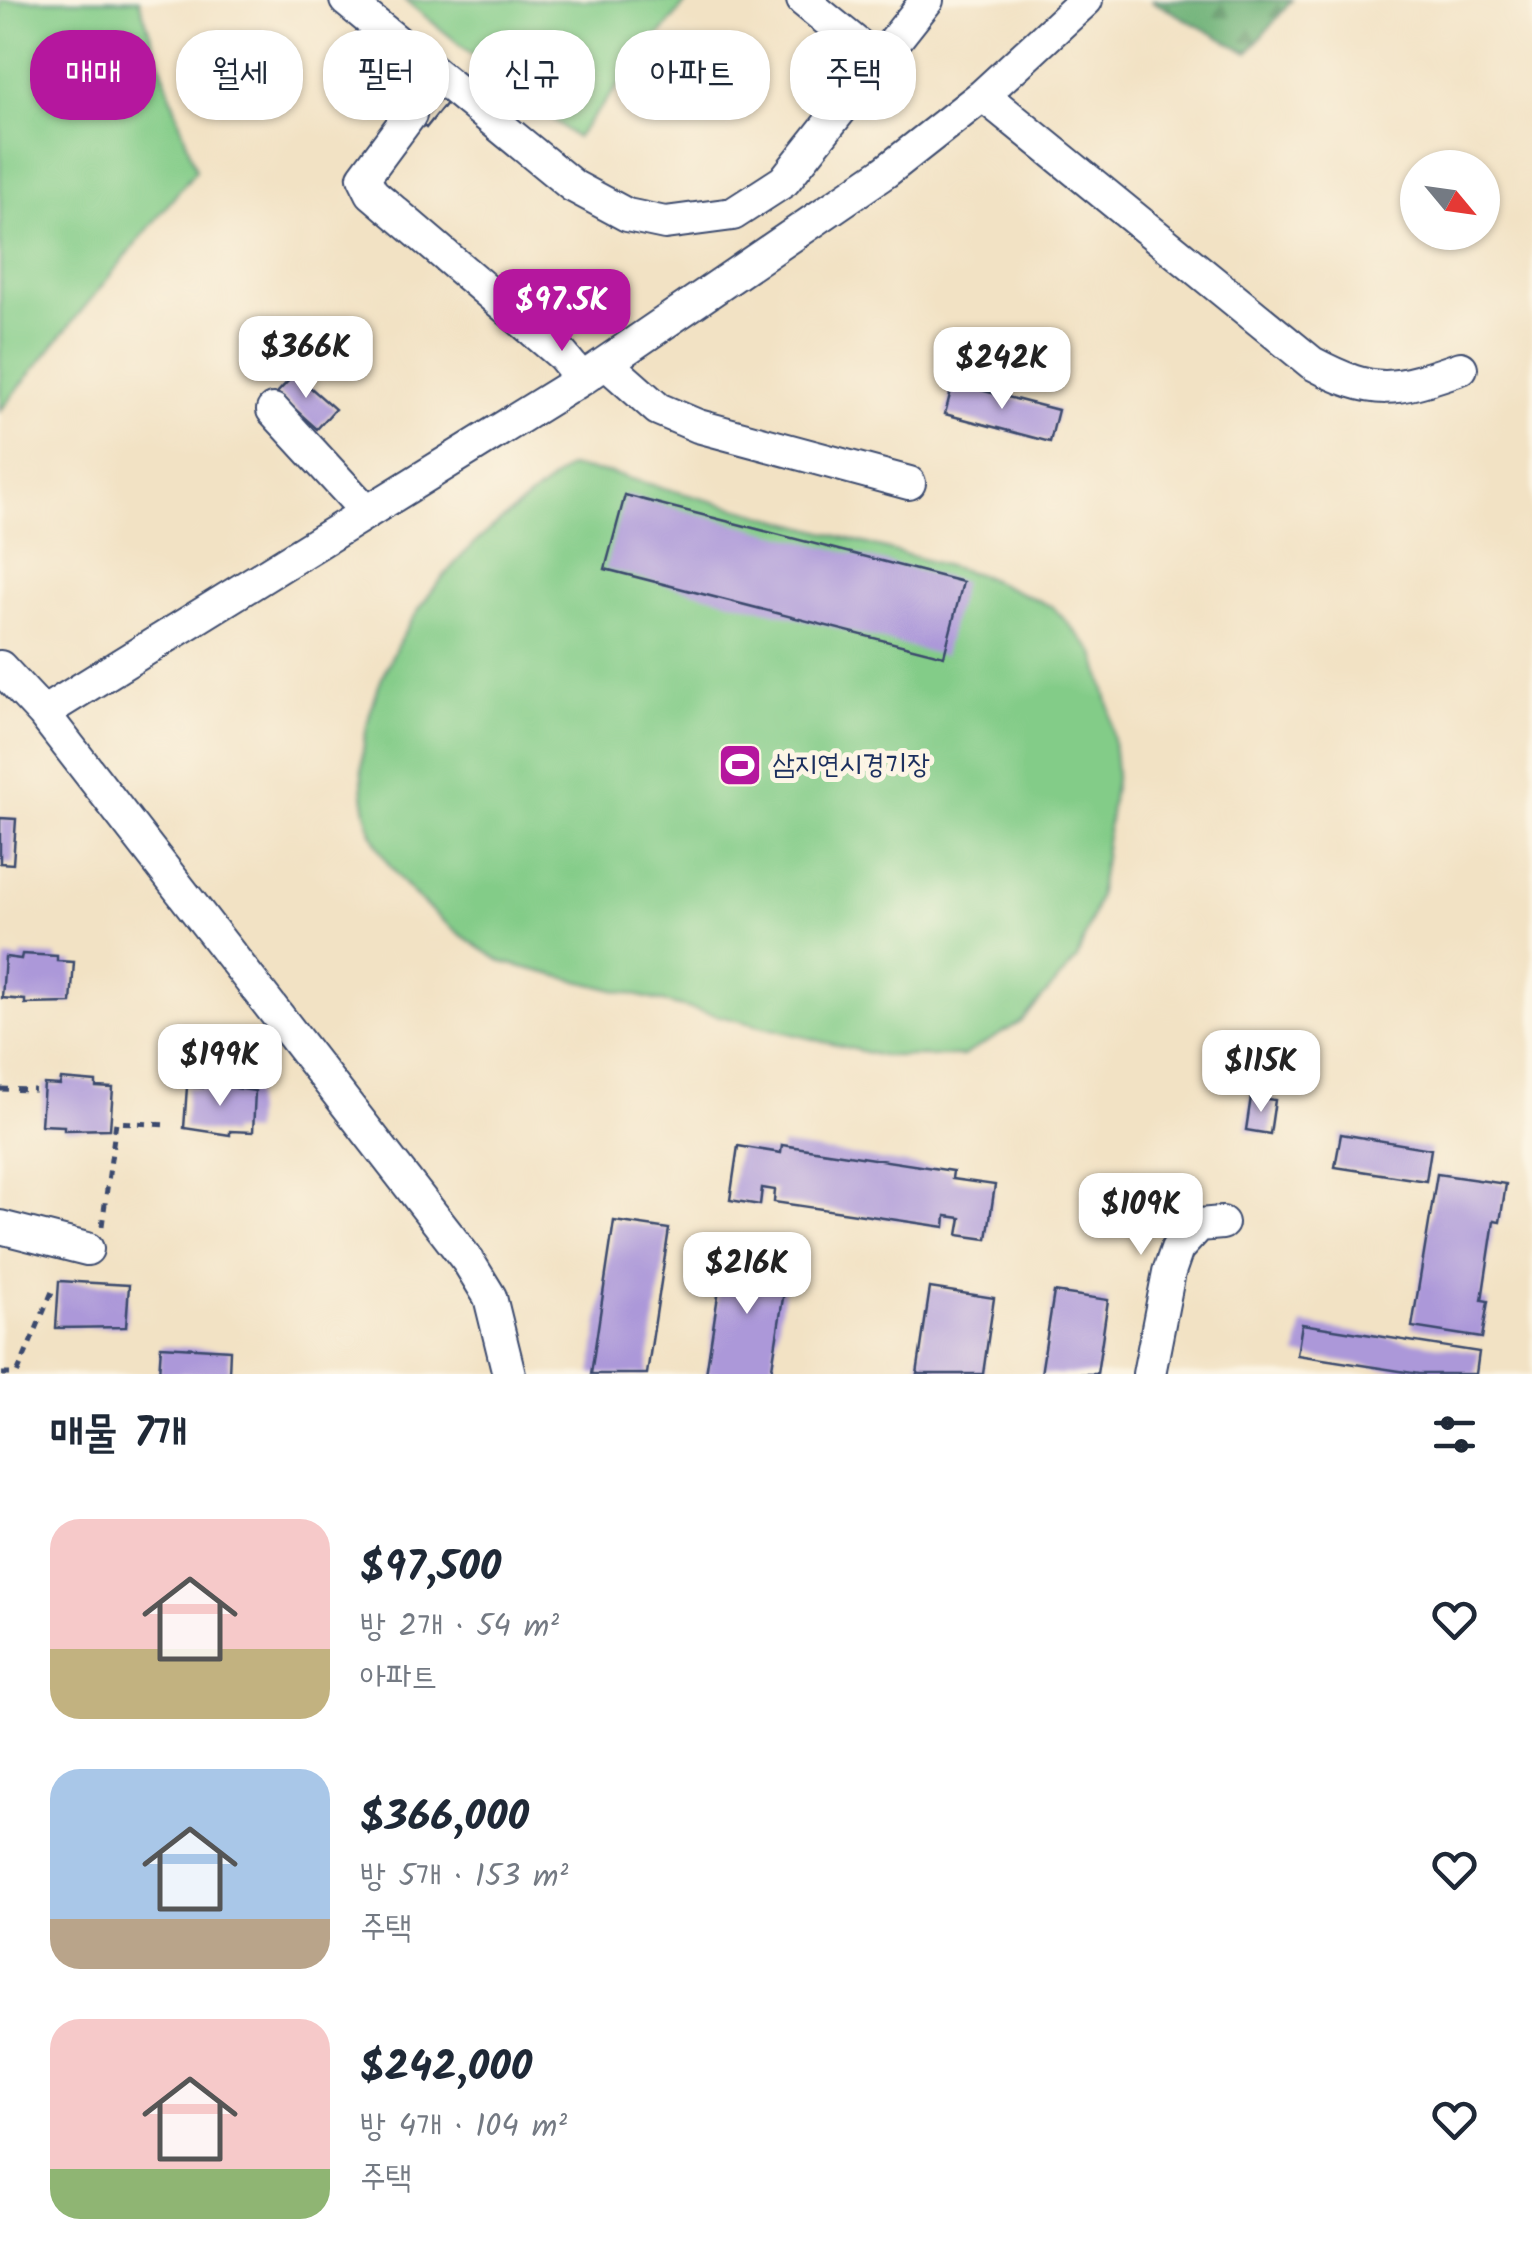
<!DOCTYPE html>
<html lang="ko">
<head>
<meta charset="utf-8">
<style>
  :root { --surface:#fff; --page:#f6f6f7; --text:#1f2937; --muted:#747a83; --accent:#b5179e }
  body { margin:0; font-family:Kalam,"Poor Story",sans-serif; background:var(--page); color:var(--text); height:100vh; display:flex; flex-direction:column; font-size:38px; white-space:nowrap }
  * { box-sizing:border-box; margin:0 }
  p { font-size:32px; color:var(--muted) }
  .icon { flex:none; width:55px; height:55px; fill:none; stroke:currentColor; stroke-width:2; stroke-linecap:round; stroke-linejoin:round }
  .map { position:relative; height:1374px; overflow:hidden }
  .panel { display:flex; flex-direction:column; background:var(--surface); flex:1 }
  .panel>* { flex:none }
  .top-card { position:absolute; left:30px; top:30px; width:1000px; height:90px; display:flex; gap:20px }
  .needle { width:65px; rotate:119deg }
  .fabs { position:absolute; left:1400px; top:150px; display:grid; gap:20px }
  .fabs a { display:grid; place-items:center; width:100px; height:100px; border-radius:50%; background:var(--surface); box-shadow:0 2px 8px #0004; font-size:50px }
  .price { position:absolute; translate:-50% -85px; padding:0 22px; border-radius:20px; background:#fff; color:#222; font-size:32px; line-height:65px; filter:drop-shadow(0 2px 5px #0008) }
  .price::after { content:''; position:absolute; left:50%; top:60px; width:30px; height:22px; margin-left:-15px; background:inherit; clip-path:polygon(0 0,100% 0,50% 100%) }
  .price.current { background:var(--accent); color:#fff }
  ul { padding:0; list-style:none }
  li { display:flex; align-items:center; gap:30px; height:250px; padding:0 50px }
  li span { display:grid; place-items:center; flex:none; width:280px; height:200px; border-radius:30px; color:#555 }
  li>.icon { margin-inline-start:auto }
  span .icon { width:120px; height:120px; fill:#fffc; stroke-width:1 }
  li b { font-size:42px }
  h2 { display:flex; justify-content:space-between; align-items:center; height:120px; padding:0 50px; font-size:42px }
  .tag { padding:0 35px; border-radius:40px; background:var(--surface); box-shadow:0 2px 8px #0004; font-size:35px; line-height:90px }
  .tag.current { background:var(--accent); color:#fff }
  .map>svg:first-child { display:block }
  .forest { fill:url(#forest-firs); stroke:#427069; stroke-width:2.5 }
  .park { fill:#83cc88; stroke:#4f7e73; stroke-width:2.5 }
  .building { fill:#ac98d9 }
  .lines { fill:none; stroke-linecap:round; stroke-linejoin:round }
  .minor-tunnel { stroke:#c7beb0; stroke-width:32; stroke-dasharray:32 16; stroke-linecap:butt }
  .minor-casing { stroke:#3b4a6d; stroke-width:36 }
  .path { stroke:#3b4a6d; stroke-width:5; stroke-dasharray:8 8; stroke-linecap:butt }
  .minor { stroke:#fff; stroke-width:32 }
  .labels { text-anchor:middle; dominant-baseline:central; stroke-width:10; stroke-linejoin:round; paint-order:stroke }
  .poi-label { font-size:28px; fill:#1b2f5e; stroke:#fcf5e5; text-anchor:start }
</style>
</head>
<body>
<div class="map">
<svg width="1532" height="1374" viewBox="0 0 1532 1374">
  <defs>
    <pattern id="forest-firs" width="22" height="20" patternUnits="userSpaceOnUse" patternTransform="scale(2.5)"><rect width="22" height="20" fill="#6ab074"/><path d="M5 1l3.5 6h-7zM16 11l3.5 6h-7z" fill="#569062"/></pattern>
  </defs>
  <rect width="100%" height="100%" fill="#fcf5e5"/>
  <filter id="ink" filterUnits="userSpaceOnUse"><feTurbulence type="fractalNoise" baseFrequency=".01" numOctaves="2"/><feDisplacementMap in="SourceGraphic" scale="20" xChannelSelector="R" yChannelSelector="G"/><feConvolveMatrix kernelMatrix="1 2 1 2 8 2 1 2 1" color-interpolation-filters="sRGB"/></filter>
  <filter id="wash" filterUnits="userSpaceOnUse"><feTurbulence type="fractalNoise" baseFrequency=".0048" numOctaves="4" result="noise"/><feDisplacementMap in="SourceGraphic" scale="40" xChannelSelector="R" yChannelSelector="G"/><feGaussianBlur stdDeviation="2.25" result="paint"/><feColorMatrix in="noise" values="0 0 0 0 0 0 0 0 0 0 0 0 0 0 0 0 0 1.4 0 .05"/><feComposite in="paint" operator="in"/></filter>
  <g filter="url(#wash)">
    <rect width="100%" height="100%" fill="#f2e2c4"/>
    <!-- forest -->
    <path class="forest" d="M1150,0H1292L1248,53Z"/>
    <!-- park -->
    <path class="park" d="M0,0H139L196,170L0,411Z
      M405,0H688L576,138Z
      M568,467L609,473L980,575L1053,607L1095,653L1110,709L1116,772L1098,899L1077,959L1021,1022L963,1056H881L502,962C454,933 388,884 370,827C339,728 403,612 473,545C503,517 537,493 568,467Z"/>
    <g id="blocks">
      <!-- building -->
      <path class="building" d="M359,32L447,102L426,128L338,58Z
        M295,374L335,409L317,429L277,393Z
        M953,383L1058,410L1050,442L945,414Z
        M625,495L963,582L944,656L605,569Z
        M0,818L16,819L13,864L0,863Z
        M22,954L57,956V961L74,962L71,1003L25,1004V1000L2,998L5,957L21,959Z
        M61,1079L96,1082V1087L113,1088L110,1129L64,1130V1126L41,1125L44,1084L60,1085Z
        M203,1083L255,1091L253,1132L230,1131V1135L184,1128L187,1087L203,1088Z
        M1251,1097L1275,1100L1270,1134L1246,1130Z
        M1341,1134L1431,1149L1426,1181L1335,1167Z
        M782,1145L953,1171L952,1179L995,1185L987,1239L958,1235L961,1218L946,1216L945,1227L774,1202L775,1190L762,1188L760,1205L730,1200L738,1146L781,1153Z
        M1437,1174L1506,1184L1500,1222L1494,1221L1482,1300L1488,1301L1482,1338L1412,1327Z
        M614,1221L669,1229L647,1374H591Z
        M724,1256L788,1266L771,1374H706Z
        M59,1281L129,1285L126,1327L56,1328Z
        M930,1288L994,1298L983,1374H917Z
        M1054,1292L1108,1300L1097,1374H1041Z
        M1302,1324L1479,1352L1476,1374H1419L1297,1355Z
        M161,1346L230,1350L229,1374H159Z"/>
    </g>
  </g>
  <g filter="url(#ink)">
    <use href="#blocks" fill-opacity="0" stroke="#3b4a6d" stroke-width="2.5"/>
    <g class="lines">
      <!-- minor-tunnel -->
      <path class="minor-tunnel" d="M410,115L430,89"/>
      <!-- minor casing -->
      <g class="minor-casing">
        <path id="minor" d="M346,0L573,186L627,215L665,223L733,214L784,181L927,0
          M803,0L879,62
          M983,95L1312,363C1376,397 1394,391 1461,368
          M410,115L364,177L372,193L562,355L582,379
          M606,363L658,409L698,426L909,483
          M273,410L367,512
          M0,667L43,713L468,1261L490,1297L509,1374
          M43,713L582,379L885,172L983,95L1086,0
          M0,1227L87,1249
          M1149,1374L1169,1272L1177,1249L1199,1225L1222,1223"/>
      </g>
      <!-- path -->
      <path class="path" d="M0,1089L35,1090
        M102,1226L116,1122L168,1125
        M2,1374H17L54,1287"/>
      <!-- minor -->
      <use href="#minor" class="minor"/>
    </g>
  </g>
  <!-- icons -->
  <defs>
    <g id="stadium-square" transform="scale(2.25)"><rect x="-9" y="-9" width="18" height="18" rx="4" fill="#b5179e" stroke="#fcf5e5"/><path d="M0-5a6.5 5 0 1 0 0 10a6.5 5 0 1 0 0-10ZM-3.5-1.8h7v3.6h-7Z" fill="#fff"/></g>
  </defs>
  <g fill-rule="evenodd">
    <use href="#stadium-square" x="740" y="765"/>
  </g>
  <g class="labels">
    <!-- poi labels -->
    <g class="poi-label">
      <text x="772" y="765">삼지연시경기장</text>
    </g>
  </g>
</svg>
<div class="fabs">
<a><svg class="needle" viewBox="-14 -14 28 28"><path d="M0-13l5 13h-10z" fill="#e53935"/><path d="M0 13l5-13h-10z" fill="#747a83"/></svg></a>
</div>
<b class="price current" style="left:562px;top:354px">$97.5K</b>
<b class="price" style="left:306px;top:401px">$366K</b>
<b class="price" style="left:1002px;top:412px">$242K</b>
<b class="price" style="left:220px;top:1109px">$199K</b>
<b class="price" style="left:1261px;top:1115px">$115K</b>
<b class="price" style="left:1141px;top:1258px">$109K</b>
<b class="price" style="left:747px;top:1317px">$216K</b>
<div class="top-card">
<a class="tag current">매매</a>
<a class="tag">월세</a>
<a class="tag">필터</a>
<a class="tag">신규</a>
<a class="tag">아파트</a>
<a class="tag">주택</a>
</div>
</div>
<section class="panel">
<h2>매물 7개<svg class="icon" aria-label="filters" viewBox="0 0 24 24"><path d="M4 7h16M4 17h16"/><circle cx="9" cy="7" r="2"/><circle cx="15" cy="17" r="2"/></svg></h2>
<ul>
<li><span style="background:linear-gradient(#f6c9c9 65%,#c2b280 0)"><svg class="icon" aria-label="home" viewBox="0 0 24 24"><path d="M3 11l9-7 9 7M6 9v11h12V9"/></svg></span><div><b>$97,500</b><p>방 2개 · 54 m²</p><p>아파트</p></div><svg class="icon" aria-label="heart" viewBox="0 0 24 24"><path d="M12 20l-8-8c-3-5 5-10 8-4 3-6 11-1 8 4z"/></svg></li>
<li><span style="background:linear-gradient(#a9c7e8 75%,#b9a48a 0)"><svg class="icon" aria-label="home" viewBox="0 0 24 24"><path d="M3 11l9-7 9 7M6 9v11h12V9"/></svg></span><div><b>$366,000</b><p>방 5개 · 153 m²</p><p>주택</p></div><svg class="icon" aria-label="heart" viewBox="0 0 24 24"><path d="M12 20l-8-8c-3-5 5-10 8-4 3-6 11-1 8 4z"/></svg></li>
<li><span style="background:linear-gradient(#f6c9c9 75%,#8fb573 0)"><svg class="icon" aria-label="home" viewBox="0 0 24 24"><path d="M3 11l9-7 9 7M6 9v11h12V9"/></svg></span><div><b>$242,000</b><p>방 4개 · 104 m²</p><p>주택</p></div><svg class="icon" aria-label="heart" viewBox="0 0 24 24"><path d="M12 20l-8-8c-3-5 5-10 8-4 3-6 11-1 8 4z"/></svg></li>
</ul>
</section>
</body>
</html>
